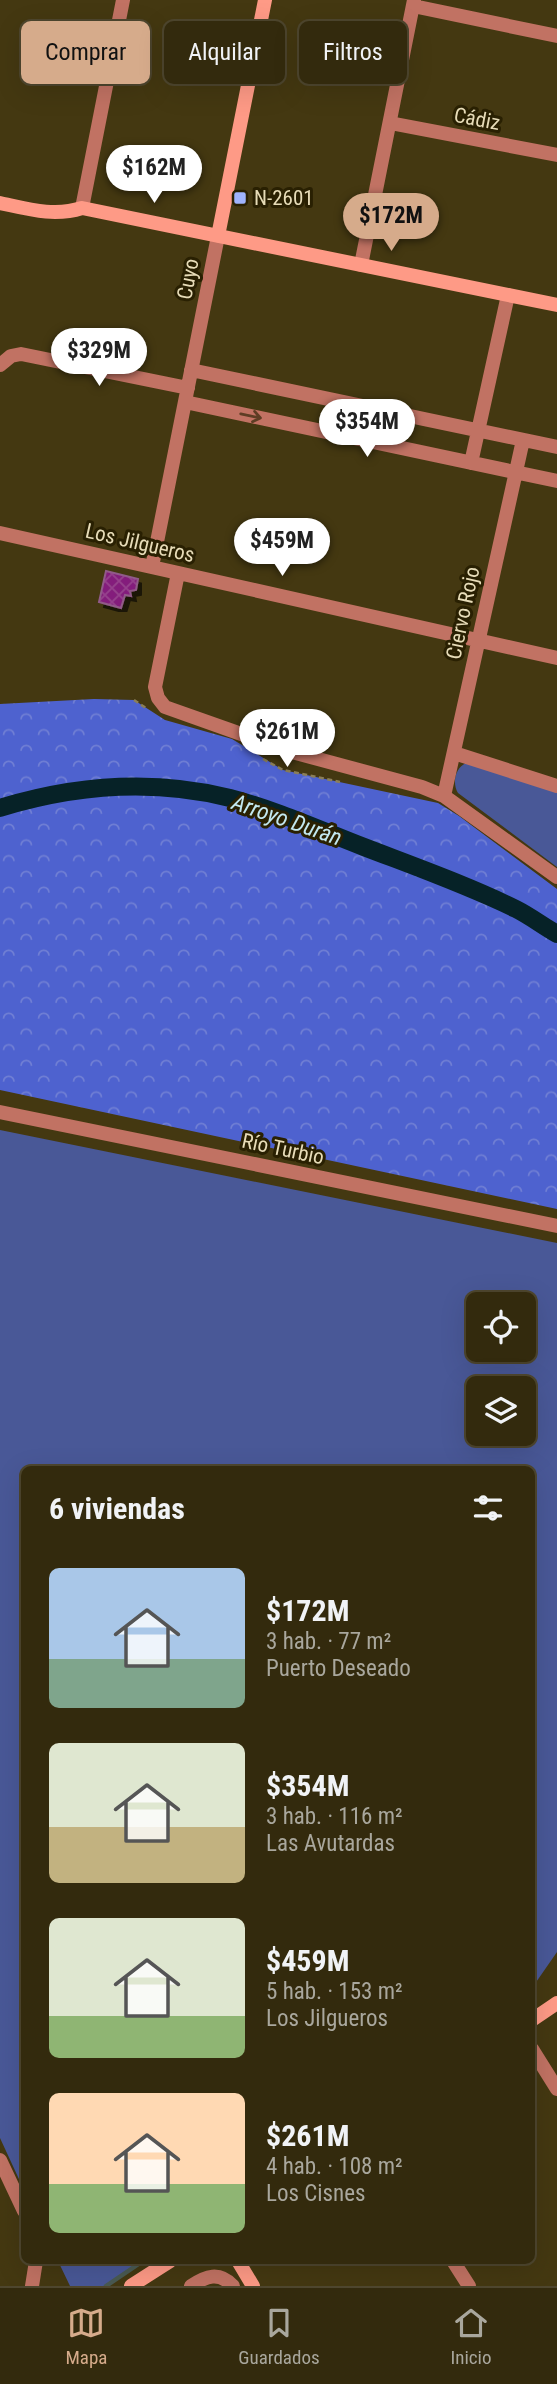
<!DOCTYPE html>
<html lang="es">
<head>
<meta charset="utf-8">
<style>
  :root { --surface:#332a0d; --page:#3b3216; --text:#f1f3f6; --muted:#a9a79d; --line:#4e462e; --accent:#d6ab8b }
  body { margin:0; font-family:"Roboto Condensed",sans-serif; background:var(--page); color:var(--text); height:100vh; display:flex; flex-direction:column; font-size:26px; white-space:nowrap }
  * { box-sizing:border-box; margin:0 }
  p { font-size:23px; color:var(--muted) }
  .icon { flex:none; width:38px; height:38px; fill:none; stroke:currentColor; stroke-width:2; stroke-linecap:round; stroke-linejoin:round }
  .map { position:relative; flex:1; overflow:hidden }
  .panel { position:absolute; left:21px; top:1466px; width:514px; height:798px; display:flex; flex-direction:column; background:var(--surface); border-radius:10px; box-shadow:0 7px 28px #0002,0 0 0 2px var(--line) }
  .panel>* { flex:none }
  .top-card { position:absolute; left:21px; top:21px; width:516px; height:63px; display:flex; gap:14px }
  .fabs { position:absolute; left:466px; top:1292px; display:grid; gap:14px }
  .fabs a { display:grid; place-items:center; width:70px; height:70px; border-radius:10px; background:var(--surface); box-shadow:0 7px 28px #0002,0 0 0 2px var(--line); font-size:35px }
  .price { position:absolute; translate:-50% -60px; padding:0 16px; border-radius:24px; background:#fff; color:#222; font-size:23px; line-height:46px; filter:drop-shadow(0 2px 4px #0008) }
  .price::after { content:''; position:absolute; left:50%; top:42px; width:21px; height:16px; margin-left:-10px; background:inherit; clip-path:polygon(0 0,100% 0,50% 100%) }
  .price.active { background:var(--accent); color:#111 }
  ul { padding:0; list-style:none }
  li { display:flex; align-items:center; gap:21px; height:175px; padding:0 28px }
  li span { display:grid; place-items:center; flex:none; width:196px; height:140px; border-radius:10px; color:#555 }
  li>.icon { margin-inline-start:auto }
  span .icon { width:84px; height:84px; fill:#fffc; stroke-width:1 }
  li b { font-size:30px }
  h2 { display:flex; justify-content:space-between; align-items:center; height:84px; padding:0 28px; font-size:30px }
  .tag { padding:0 24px; border-radius:10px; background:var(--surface); box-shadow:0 7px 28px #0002,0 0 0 2px var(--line); font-size:24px; line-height:63px }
  .tag.active { background:var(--accent); color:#111 }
  .tab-bar { display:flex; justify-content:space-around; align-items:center; height:98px; border-top:2px solid var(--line); background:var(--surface); font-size:19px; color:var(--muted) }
  .tab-bar a { display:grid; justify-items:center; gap:4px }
  .tab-bar .active { color:var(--accent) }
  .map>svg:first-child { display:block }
  .green { fill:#495897; fill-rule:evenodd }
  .forest { fill:url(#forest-crowns) }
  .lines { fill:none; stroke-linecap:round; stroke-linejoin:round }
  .stream { stroke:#4a5a52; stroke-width:4.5 }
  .canal { stroke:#062227; stroke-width:18 }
  .building { fill:url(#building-cross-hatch); stroke:#915a89; stroke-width:2; filter:url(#shadow) }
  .path { stroke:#8b7f59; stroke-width:2.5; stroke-dasharray:5 3.5; stroke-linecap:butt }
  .street { stroke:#c17263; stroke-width:14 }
  .secondary { stroke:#fe9a86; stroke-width:14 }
  .oneway { stroke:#5e3d24 }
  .poi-dot { fill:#9fb3fd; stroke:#292002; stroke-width:2.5 }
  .labels { text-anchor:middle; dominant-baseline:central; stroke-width:6; stroke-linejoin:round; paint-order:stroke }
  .street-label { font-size:21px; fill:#e7dcb8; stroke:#292002 }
  .poi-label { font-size:21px; fill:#e7dcb8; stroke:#292002; text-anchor:start }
  .water-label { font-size:23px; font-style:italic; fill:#c3e8f0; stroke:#292002 }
</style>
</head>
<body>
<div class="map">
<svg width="557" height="2286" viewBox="0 0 557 2286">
  <defs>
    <pattern id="forest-crowns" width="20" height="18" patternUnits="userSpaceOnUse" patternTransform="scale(1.75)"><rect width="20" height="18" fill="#4e62cf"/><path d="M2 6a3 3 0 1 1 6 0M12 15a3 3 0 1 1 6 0" fill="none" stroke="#707fd4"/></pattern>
    <pattern id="building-cross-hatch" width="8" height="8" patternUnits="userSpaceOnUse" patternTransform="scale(1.75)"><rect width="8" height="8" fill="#841f7b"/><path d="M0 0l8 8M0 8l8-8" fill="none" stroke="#953f8c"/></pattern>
    <filter id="shadow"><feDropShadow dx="5" dy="5" stdDeviation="0" flood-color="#0009"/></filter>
  </defs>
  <rect width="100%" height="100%" fill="#443811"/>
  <!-- green -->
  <path class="green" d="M466,763L557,791V867L458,793C452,783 455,768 466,763Z
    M0,1130L557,1243V1952L532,1988V1470H24V2190L0,2138ZM478,1304H523V1349H478ZM478,1388H523V1433H478Z
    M58,2261H143L106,2286H70Z"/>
  <!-- forest -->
  <path class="forest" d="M94,699L134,700L165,720L232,739L283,770L438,803L459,816L557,889V1209L0,1090V704Z"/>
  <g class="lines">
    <!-- stream -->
    <path class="stream" d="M106,2286L143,2261"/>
    <!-- canal -->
    <path class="canal" d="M0,808C75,785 153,779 230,798C276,810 320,830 364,847C416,867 467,885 516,909C530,916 543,926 557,934"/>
  </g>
  <!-- building -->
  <path class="building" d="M106,571L138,579L136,590L130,591L131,596L125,595L121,608L99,602Z"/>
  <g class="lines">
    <!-- path -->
    <path class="path" d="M134,700L146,708
      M263,759L283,770L340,782"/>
    <!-- street -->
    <path class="street" d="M413,6L557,36
      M390,123L557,155
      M82,208L123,0
      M361,265L414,0
      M0,365L11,356L21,354L188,388
      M191,370L557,447
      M185,402L557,481
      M471,463L508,295
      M0,533L557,658
      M152,567L218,236
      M178,573L155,687L158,698L165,707L292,752L422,787L444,796L557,877
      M454,753L557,786
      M444,796L523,440
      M0,1112L557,1226
      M532,2049L557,2089
      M0,2160L24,2211
      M453,2261L469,2286
      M32,2286L36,2261
      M191,2286C206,2276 219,2271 233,2286"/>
    <!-- secondary -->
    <path class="secondary" d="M0,203C28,209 54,217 82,208L557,305
      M218,236L265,0
      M532,2020L557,2003
      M238,2261L253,2286
      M131,2286L170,2261"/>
  </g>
  <!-- one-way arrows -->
  <defs><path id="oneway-shaft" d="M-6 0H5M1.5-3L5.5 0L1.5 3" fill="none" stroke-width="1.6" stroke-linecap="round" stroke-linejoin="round" transform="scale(1.75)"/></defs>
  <use class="oneway" href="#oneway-shaft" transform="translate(251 416) rotate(12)"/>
  <!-- markers -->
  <rect class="poi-dot" x="233" y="191" width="14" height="14" rx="3.5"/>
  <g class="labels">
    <!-- street labels -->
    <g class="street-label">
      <text transform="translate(477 119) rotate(11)">Cádiz</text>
      <text transform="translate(188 279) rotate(-79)">Cuyo</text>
      <text transform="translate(140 543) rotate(13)">Los Jilgueros</text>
      <text transform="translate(463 613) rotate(-78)">Ciervo Rojo</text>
      <text transform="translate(283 1149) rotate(12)">Río Turbio</text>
    </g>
    <!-- poi labels -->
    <g class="poi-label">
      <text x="254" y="198">N-2601</text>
    </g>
    <!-- water labels -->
    <g class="water-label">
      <text transform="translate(287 820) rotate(19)">Arroyo Durán</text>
    </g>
  </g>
</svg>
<div class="fabs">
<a><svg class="icon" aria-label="locate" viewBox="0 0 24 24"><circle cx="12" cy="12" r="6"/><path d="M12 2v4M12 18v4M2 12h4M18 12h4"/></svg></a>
<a><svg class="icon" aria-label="layers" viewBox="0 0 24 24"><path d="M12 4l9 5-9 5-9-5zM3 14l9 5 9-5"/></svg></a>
</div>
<b class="price" style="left:154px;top:205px">$162M</b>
<b class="price active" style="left:391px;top:253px">$172M</b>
<b class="price" style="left:99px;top:388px">$329M</b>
<b class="price" style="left:367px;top:459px">$354M</b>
<b class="price" style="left:282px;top:578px">$459M</b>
<b class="price" style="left:287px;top:769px">$261M</b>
<div class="top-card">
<a class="tag active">Comprar</a>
<a class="tag">Alquilar</a>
<a class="tag">Filtros</a>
</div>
<section class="panel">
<h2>6 viviendas<svg class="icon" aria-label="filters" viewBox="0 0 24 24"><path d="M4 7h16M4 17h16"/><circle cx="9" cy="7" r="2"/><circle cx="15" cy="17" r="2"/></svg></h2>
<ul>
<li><span style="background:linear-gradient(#a9c7e8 65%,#7fa58c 0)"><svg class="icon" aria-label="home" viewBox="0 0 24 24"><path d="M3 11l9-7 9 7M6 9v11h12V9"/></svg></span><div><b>$172M</b><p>3 hab. · 77 m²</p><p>Puerto Deseado</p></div></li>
<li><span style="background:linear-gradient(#dfe7d0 60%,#c2b280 0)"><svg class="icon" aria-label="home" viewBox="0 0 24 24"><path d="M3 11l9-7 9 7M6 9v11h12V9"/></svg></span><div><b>$354M</b><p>3 hab. · 116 m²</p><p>Las Avutardas</p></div></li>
<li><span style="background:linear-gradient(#dfe7d0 70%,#8fb573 0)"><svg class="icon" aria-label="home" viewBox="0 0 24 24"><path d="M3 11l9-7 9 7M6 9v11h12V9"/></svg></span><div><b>$459M</b><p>5 hab. · 153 m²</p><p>Los Jilgueros</p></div></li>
<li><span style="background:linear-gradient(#ffd9b3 65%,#8fb573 0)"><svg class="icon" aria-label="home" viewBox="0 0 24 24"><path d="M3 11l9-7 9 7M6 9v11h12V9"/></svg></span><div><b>$261M</b><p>4 hab. · 108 m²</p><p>Los Cisnes</p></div></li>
</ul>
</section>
</div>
<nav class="tab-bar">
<a class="active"><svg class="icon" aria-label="map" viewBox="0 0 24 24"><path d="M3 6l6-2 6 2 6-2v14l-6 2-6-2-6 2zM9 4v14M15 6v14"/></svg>Mapa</a>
<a><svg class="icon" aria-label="saved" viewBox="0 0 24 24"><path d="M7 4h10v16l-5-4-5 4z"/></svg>Guardados</a>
<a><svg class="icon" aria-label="home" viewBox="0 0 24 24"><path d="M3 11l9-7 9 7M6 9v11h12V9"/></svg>Inicio</a>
</nav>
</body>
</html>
